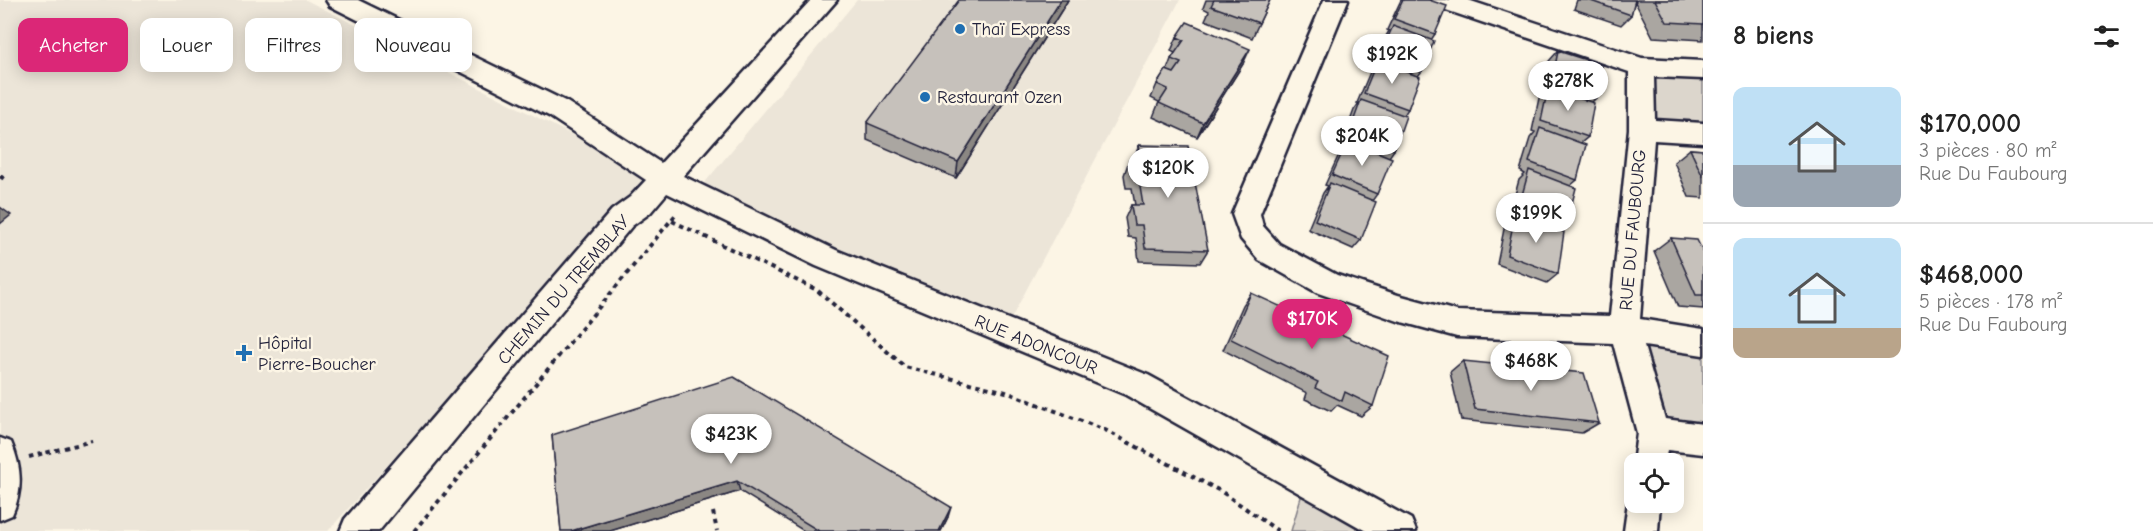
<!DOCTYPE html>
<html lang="fr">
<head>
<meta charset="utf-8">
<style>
  :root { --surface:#fff; --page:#f6f6f6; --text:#222; --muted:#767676; --line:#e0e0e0; --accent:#db2777 }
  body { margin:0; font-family:"Comic Neue",sans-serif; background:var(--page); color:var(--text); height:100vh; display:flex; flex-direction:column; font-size:22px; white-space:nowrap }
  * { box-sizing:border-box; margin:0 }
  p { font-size:20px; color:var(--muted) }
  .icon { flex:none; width:33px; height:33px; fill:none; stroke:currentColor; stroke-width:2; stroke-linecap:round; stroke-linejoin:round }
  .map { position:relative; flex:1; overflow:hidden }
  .panel { display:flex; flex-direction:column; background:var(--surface); width:450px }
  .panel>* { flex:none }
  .guide { position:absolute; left:18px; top:18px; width:570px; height:54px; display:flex; gap:12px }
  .buttons { position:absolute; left:1624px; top:453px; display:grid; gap:12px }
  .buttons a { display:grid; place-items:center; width:60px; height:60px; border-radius:12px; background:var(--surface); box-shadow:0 3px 15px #0003; font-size:30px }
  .price { position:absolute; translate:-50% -51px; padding:0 14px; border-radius:21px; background:#fff; color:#222; font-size:20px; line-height:39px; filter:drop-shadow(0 2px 3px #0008) }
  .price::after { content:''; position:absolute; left:50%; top:36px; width:18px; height:14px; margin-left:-9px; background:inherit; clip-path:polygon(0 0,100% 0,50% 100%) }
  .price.selected { background:var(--accent); color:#fff }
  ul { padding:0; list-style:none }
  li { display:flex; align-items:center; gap:18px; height:150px; padding:0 30px }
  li+li { border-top:2px solid var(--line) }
  li span { display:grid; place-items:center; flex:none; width:168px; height:120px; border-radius:12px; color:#555 }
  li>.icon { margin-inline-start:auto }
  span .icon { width:72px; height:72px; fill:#fffc; stroke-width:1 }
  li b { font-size:26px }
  h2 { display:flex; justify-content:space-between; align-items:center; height:72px; padding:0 30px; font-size:26px }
  .tag { padding:0 21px; border-radius:12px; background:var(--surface); box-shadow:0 3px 15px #0003; font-size:21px; line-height:54px }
  .tag.selected { background:var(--accent); color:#fff }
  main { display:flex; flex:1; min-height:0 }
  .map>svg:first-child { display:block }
  .built { fill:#ece5d8 }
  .green { fill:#dcd6cc; stroke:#7f7c84; stroke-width:1.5 }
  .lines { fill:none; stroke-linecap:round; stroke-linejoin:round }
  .minor-casing { stroke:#22223b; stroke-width:5 }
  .path { stroke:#22223b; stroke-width:4; stroke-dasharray:4.5 4.5; stroke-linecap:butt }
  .minor { fill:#fcf5e5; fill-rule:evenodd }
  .wall { fill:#aaa6a1; stroke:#22223b; stroke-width:1.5 }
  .shaded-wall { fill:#8b8783; stroke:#22223b; stroke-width:1.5 }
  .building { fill:#c6c1bb; stroke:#22223b; stroke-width:1.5 }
  .poi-dot { fill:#1f6fb2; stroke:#fcf5e5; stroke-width:2 }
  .labels { text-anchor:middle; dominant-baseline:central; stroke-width:5; stroke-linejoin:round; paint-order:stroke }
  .poi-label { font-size:18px; fill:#22223b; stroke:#fcf5e5; text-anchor:start }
  .street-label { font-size:18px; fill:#22223b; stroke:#fcf5e5 }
</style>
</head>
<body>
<main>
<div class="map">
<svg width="1703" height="531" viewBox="0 0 1703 531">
  <rect width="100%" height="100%" fill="#fcf5e5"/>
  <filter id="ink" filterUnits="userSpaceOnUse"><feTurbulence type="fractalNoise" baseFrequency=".0167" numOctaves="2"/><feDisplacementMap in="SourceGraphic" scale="12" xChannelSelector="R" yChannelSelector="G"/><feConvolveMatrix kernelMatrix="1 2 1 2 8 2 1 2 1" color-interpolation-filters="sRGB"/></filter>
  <g filter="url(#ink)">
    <!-- built -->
    <path class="built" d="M0,0H306L649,174L328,531H0Z
      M857,0H1180L1004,332L697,192Z"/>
    <!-- green -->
    <path class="green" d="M1649,73L1703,75V128L1651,124Z
      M1634,339L1703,349V431L1662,425Z
      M1306,480L1376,531H1291Z"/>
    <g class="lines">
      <!-- minor casing -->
      <g class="minor-casing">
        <path id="minor" d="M326,0H358L567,102L661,163L811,0H837L683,176L836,250L1148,375L1411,519L1416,531H1366L1126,395L816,266L667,193L650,213L632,226L379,531H340L345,519L612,210L630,197L646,180L549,116L330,6Z
          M1324,0H1348L1260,214L1263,226L1279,244L1337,275L1398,295L1457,311L1610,316L1629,129V72L1434,6L1430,0H1468L1642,58L1703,61V79L1654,77L1655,120L1703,123V143L1654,140L1640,319L1703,329V355L1644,346L1665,419L1703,424V454L1667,450L1665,464H1635V469L1633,464L1637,433L1613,343L1457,337L1398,321L1318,293L1259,260L1241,239L1232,214Z
          M0,438L11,442C22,468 23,490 12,515L0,520Z
          M1635,489V502H1660L1658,531H1624L1628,502Z"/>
      </g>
      <!-- path -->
      <path class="path" d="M0,176L7,181
        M672,221L817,290L905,367L1006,392L1105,430L1222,492L1278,531
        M29,457L92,441
        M713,512L717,531
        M414,531L677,213"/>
      <!-- minor -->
      <use href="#minor" class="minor"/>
    </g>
    <!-- wall -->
    <path class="wall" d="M1068,0L956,178L867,140V123Z
      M1206,0H1270L1252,38L1205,20L1209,11L1203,8Z
      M1401,0H1429L1435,34L1431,40L1422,71L1418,76L1408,109L1404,115L1394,150L1389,157L1377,194L1372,201L1361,240L1353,249L1308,229L1323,193L1328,186L1325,185L1341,150L1345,144L1342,143L1354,110L1359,103H1357L1370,72L1374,66L1373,65L1386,36L1389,31L1387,30Z
      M1577,0H1635L1631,15L1621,25L1574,9Z
      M1637,0H1703V40L1653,37L1635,2Z
      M1177,37L1243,64L1197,137L1153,117L1159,102L1151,98L1157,84L1167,70L1171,59L1175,53L1171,51Z
      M1558,51L1597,97L1592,102L1588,137L1581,143L1577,180L1570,186L1566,226L1560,231L1558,274L1547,283L1497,264L1505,224L1512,217L1509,216L1519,180L1525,174L1520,171L1530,138L1535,132L1532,131L1539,98L1544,93L1542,92L1549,61Z
      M1139,145L1208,250L1200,263L1139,261L1136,238L1128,237L1125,218L1131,205H1135L1132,188H1126L1124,175L1129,161H1134V159Z
      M1690,149L1703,150V198L1689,197L1674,162Z
      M1671,238L1703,252V309L1678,307L1654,251Z
      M1251,293L1373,406L1361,416L1337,405L1331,411L1305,399L1307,393L1223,350L1243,305Z
      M1463,361L1599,423L1582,433L1461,420L1450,372Z
      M552,435L948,517L941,531H804L740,491L610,531H561Z"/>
    <!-- shaded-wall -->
    <path class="shaded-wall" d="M1061,0H1068L956,178L958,162Z
      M1250,49L1243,64L1197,137L1203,123Z
      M0,207L11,215L0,224Z
      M737,481L740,491L610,531H571Z
      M951,507L948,517L941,531H939Z"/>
    <!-- building -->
    <path class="building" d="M959,0H1061L958,162L867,123Z
      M1214,0H1270L1259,23L1211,6Z
      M1403,0H1429L1447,6L1435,34L1394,19Z
      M1588,0H1635L1631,15Z
      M1655,0H1703V24L1667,22Z
      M1187,22L1250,49L1203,123L1159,103L1168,89L1157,84L1166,70L1174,73L1181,63L1171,59L1184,40L1177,37Z
      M1393,26L1434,41L1422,71L1380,55Z
      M1558,51L1602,65L1597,97L1552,82Z
      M1377,61L1420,77L1408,109L1364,93Z
      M1548,88L1594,103L1588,137L1541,121Z
      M1361,100L1406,116L1394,150L1349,133Z
      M1540,128L1586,145L1577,180L1529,162Z
      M1348,140L1392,158L1377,194L1332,175Z
      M1139,145L1188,146L1208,250L1145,248L1142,225H1134L1131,205H1143L1138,175H1131L1129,161H1142Z
      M1690,149L1703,150V177Z
      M1529,170L1576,188L1566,226L1519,206Z
      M1330,183L1376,202L1361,240L1315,220Z
      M1515,214L1564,232L1558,274L1507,255Z
      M1671,238L1697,240L1703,252V295H1696Z
      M1251,293L1389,356L1373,406L1345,392L1342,401L1315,388L1318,382L1231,339Z
      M1463,361L1584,373L1599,423L1475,409Z
      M734,377L951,507L939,531H819L737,481L571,531H561L552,435Z"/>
  </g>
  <!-- markers -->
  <g class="poi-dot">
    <circle cx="960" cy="29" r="6"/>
    <circle cx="925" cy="97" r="6"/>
    <path d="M241 344h6v6h6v6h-6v6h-6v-6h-6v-6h6z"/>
  </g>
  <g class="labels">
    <!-- poi labels -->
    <g class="poi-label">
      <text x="972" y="29">Thaï Express</text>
      <text x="937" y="97">Restaurant Ozen</text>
      <text x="258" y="343">Hôpital<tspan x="258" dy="21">Pierre-Boucher</tspan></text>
    </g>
    <!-- street labels -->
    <g class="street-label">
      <text transform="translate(1633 230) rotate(-85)">RUE DU FAUBOURG</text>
      <text transform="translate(564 290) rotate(-49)">CHEMIN DU TREMBLAY</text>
      <text transform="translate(1036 345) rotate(22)">RUE ADONCOUR</text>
    </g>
  </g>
</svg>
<div class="buttons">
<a><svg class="icon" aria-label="locate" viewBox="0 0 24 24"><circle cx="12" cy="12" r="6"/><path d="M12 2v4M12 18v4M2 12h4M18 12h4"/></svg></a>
</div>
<b class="price" style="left:1392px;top:85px">$192K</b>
<b class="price" style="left:1568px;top:112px">$278K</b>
<b class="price" style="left:1362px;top:167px">$204K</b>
<b class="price" style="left:1168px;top:199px">$120K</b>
<b class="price" style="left:1536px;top:244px">$199K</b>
<b class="price selected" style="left:1312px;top:350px">$170K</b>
<b class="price" style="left:1531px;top:392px">$468K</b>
<b class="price" style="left:731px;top:465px">$423K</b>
<div class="guide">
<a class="tag selected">Acheter</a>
<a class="tag">Louer</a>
<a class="tag">Filtres</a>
<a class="tag">Nouveau</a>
</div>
</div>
<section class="panel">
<h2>8 biens<svg class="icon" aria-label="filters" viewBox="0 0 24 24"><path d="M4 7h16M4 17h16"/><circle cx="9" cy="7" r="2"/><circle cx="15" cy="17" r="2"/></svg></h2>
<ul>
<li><span style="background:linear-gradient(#bfe0f5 65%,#9aa5b1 0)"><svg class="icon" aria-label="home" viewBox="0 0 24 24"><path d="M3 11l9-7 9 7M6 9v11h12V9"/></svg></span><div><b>$170,000</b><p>3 pièces · 80 m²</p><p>Rue Du Faubourg</p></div></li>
<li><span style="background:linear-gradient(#bfe0f5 75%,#b9a48a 0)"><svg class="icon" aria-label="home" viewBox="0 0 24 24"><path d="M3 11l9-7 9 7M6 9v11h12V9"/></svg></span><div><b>$468,000</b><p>5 pièces · 178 m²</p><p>Rue Du Faubourg</p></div></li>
</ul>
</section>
</main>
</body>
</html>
